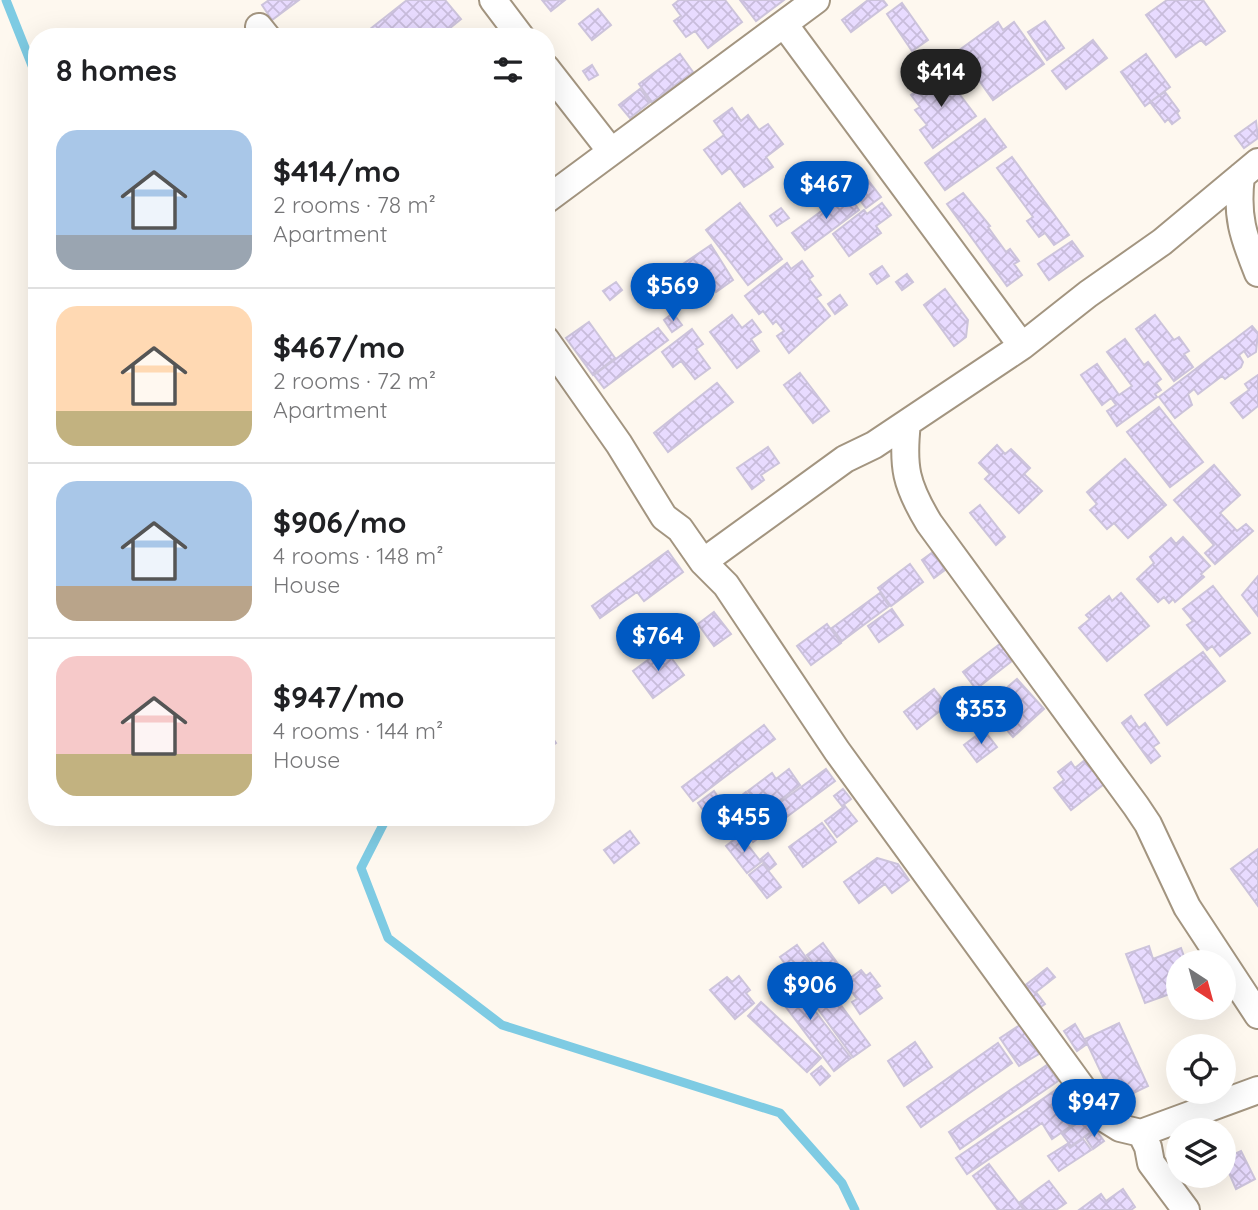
<!DOCTYPE html>
<html lang="en">
<head>
<meta charset="utf-8">
<style>
  :root { --surface:#fff; --page:#f2f2f2; --text:#202124; --muted:#757577; --line:#e0e0e0; --accent:#0059c2 }
  body { margin:0; font-family:Quicksand,sans-serif; background:var(--page); color:var(--text); height:100vh; display:flex; flex-direction:column; font-size:26px; white-space:nowrap }
  * { box-sizing:border-box; margin:0 }
  p { font-size:23px; color:var(--muted) }
  .icon { flex:none; width:38px; height:38px; fill:none; stroke:currentColor; stroke-width:2; stroke-linecap:round; stroke-linejoin:round }
  .map { position:relative; flex:1; overflow:hidden }
  .details { position:absolute; left:28px; top:28px; width:527px; height:798px; display:flex; flex-direction:column; background:var(--surface); border-radius:28px; box-shadow:0 7px 28px #0002 }
  .details>* { flex:none }
  .needle { width:46px; rotate:144deg }
  .fabs { position:absolute; left:1166px; top:950px; display:grid; gap:14px }
  .fabs a { display:grid; place-items:center; width:70px; height:70px; border-radius:50%; background:var(--surface); box-shadow:0 7px 28px #0002; font-size:35px }
  .price { position:absolute; translate:-50% -60px; padding:0 16px; border-radius:24px; background:var(--accent); color:#fff; font-size:23px; line-height:46px; filter:drop-shadow(0 2px 4px #0008) }
  .price::after { content:''; position:absolute; left:50%; top:42px; width:21px; height:16px; margin-left:-10px; background:inherit; clip-path:polygon(0 0,100% 0,50% 100%) }
  .price.selected { background:#222; color:#fff }
  ul { padding:0; list-style:none }
  li { display:flex; align-items:center; gap:21px; height:175px; padding:0 28px }
  li+li { border-top:2px solid var(--line) }
  li span { display:grid; place-items:center; flex:none; width:196px; height:140px; border-radius:21px; color:#555 }
  li>.icon { margin-inline-start:auto }
  span .icon { width:84px; height:84px; fill:#fffc; stroke-width:1 }
  li b { font-size:30px }
  h2 { display:flex; justify-content:space-between; align-items:center; height:84px; padding:0 28px; font-size:30px }
  .map>svg:first-child { display:block }
  .lines { fill:none; stroke-linecap:round; stroke-linejoin:round }
  .stream { stroke:#7ecbe3; stroke-width:9 }
  .building { fill:url(#building-cross-hatch); stroke:#ccc3db; stroke-width:2 }
  .minor-casing { stroke:#a39580; stroke-width:30 }
  .minor { stroke:#fff; stroke-width:26 }
</style>
</head>
<body>
<div class="map">
<svg width="1258" height="1210" viewBox="0 0 1258 1210">
  <defs>
    <pattern id="building-cross-hatch" width="8" height="8" patternUnits="userSpaceOnUse" patternTransform="scale(1.75)"><rect width="8" height="8" fill="#e8dbff"/><path d="M0 0l8 8M0 8l8-8" fill="none" stroke="#c8bcdb"/></pattern>
  </defs>
  <rect width="100%" height="100%" fill="#fef8ef"/>
  <g class="lines">
    <!-- stream -->
    <path class="stream" d="M6,0L37,78
      M387,817L361,868L388,938L502,1025L780,1113L842,1183L855,1210"/>
  </g>
  <!-- building -->
  <path class="building" d="M269,0H299L272,20L262,5Z
    M407,0H445L461,19L439,37H360Z
    M542,0H565L551,11Z
    M679,0H725L742,22L708,48L695,31L686,37L674,21L681,16L673,5Z
    M740,0H784L756,21Z
    M868,0H883L887,5L851,32L842,20Z
    M1167,0H1203L1225,31L1206,45L1201,40L1176,57L1146,15Z
    M902,3L928,40L912,51L887,14Z
    M598,9L611,25L592,40L579,24Z
    M1045,21L1064,48L1047,60L1028,32Z
    M998,22L1003,30L1014,22L1044,64L993,100L958,51Z
    M1093,40L1107,58L1066,89L1052,71Z
    M680,54L693,72L652,102L639,84Z
    M1146,54L1170,87L1145,106L1121,72Z
    M592,65L598,75L589,80L583,71Z
    M942,71L976,116L933,148L920,130L927,125L915,110L920,107L911,95Z
    M640,89L650,102L630,118L619,105Z
    M1165,92L1179,111L1177,113L1180,118L1172,124L1168,119L1165,122L1150,102Z
    M732,108L741,121L748,115L759,130L768,124L783,144L766,157L773,167L744,187L730,168L722,174L704,150L724,135L714,121Z
    M985,119L1006,147L945,190L925,163Z
    M1256,121L1258,138L1244,148L1235,136Z
    M1012,157L1069,235L1054,245L1045,233L1039,237L1027,221L1033,217L997,168Z
    M858,167L881,197L866,208L843,178Z
    M847,192L859,210L805,250L792,233Z
    M963,193L990,226L988,227L1006,252L1010,249L1019,261L1014,264L1022,275L1007,286L947,204Z
    M740,203L782,259L748,285L706,230Z
    M882,203L891,215L876,226L881,233L849,256L833,234L864,210L867,214Z
    M781,208L789,218L777,226L770,216Z
    M1072,241L1083,256L1049,280L1038,264Z
    M711,245L733,280L716,292L709,281L684,298L668,274Z
    M802,261L813,276L809,279L821,295L816,298L830,316L789,353L777,336L784,331L776,321L773,324L763,311L759,314L745,296L787,263L791,269Z
    M882,266L889,276L877,284L870,274Z
    M907,274L913,282L902,290L896,282Z
    M616,282L622,290L610,300L603,291Z
    M945,289L968,320L966,337L954,346L924,305Z
    M840,295L847,305L835,314L828,304Z
    M673,313L682,325L672,332L664,320Z
    M732,315L742,328L752,320L761,332L751,339L759,351L737,368L710,332Z
    M1155,315L1174,340L1179,337L1189,351L1184,354L1193,367L1174,381L1136,329Z
    M589,322L615,358L593,375L566,338Z
    M1252,326L1258,333L1256,352L1248,357L1244,351L1239,355L1243,362L1241,367L1225,379L1222,376L1198,394L1194,389L1188,394L1192,405L1175,418L1159,397Z
    M658,328L668,340L604,388L594,375Z
    M692,329L703,344L696,349L710,368L695,379L681,361L673,367L662,352Z
    M1125,339L1144,365L1148,362L1161,379L1156,383L1161,390L1155,394L1157,397L1117,426L1107,411L1116,405L1111,398L1102,405L1081,375L1097,364L1119,395L1132,386L1107,352Z
    M800,373L829,411L813,423L784,385Z
    M1258,375V406L1243,418L1231,403L1249,390L1245,384Z
    M717,383L733,402L668,452L654,433Z
    M1159,407L1203,462L1170,487L1127,432Z
    M997,445L1005,454L1011,449L1030,468L1024,474L1042,491L1019,513L985,479L990,474L979,463Z
    M768,447L779,463L761,475L764,480L752,489L737,468Z
    M1125,459L1166,505L1128,538L1114,523L1107,529L1090,510L1097,504L1087,492Z
    M1214,465L1240,495L1220,513L1237,531L1246,524L1253,531L1215,564L1205,553L1214,545L1174,500Z
    M980,505L1005,537L996,545L970,513Z
    M1183,537L1210,566L1201,574L1204,577L1175,602L1173,599L1169,603L1164,597L1158,602L1137,579L1154,563L1150,557L1171,538L1176,544Z
    M668,551L683,572L644,601L637,592L600,618L592,606Z
    M933,552L945,570L934,578L922,560Z
    M910,564L923,582L891,606L878,588Z
    M1258,576V616L1242,595Z
    M1213,586L1250,633L1220,656L1212,646L1207,650L1187,625L1193,621L1183,609Z
    M880,593L889,606L842,641L832,628Z
    M1121,593L1149,626L1107,661L1079,628L1090,619L1086,615L1109,596L1112,601Z
    M892,609L903,625L879,642L868,626Z
    M714,612L731,634L714,646L698,624Z
    M827,624L841,643L811,665L797,646Z
    M1000,644L1013,660L976,689L963,672Z
    M664,648L684,675L653,698L633,671Z
    M1203,652L1225,681L1167,725L1145,695Z
    M1017,679L1044,709L1013,737L990,711L1002,701L997,696Z
    M934,689L947,705L917,729L904,712Z
    M1131,716L1139,728L1145,723L1159,743L1153,747L1160,756L1151,763L1122,723Z
    M764,725L775,739L693,801L682,787Z
    M546,728L556,743L546,750Z
    M984,730L997,747L977,762L964,745Z
    M1085,760L1104,784L1071,810L1054,788L1064,780L1058,772L1071,762L1075,768Z
    M789,769L800,785L764,812L748,791L772,773L776,779Z
    M826,769L835,781L753,842L744,829Z
    M843,789L851,799L842,806L834,796Z
    M714,791L738,825L722,837L698,803Z
    M746,792L759,809L739,824L727,807Z
    M845,806L857,821L837,837L825,821Z
    M822,823L836,842L803,867L789,847Z
    M630,831L639,843L614,863L604,850Z
    M740,835L761,862L747,873L726,846Z
    M1258,849V906L1231,869Z
    M768,853L776,864L769,870L761,859Z
    M877,858L898,864L909,880L892,893L885,884L859,903L844,882Z
    M763,864L781,887L767,898L749,875Z
    M823,943L846,975L830,986L807,955Z
    M797,945L870,1045L853,1057L780,957Z
    M1149,946L1153,959L1181,948L1186,962H1178V991L1145,1003L1126,954Z
    M1047,968L1055,977L1036,992L1045,1004L1035,1011L1018,991Z
    M861,970L866,976L870,973L880,986L875,989L882,998L860,1014L852,1002L857,999L845,982Z
    M786,973L851,1058L834,1071L770,986Z
    M739,976L750,990L746,993L754,1003L735,1019L710,990L727,977L732,982Z
    M761,1002L821,1058L807,1072L748,1016Z
    M1119,1023L1148,1086L1115,1102L1085,1039Z
    M1075,1024L1087,1044L1077,1051L1064,1031Z
    M1020,1025L1039,1054L1019,1066L1000,1038Z
    M915,1042L932,1067L904,1086L888,1061Z
    M998,1043L1012,1063L921,1127L907,1107Z
    M1047,1065L1058,1081L960,1149L949,1132Z
    M821,1066L830,1076L820,1085L811,1074Z
    M1066,1083L1088,1114L1052,1139L1042,1123L967,1174L956,1158Z
    M1089,1115L1098,1127L1071,1146L1062,1134Z
    M1095,1129L1104,1141L1093,1149L1085,1137Z
    M1083,1139L1091,1150L1059,1171L1048,1156L1067,1144L1070,1148Z
    M1241,1151L1255,1179L1236,1189L1223,1159Z
    M989,1164L1024,1210H998L973,1176Z
    M1049,1181L1066,1203L1056,1210H1025L1019,1203Z
    M1123,1189L1135,1207L1131,1210H1079L1101,1194L1106,1201Z"/>
  <g class="lines">
    <!-- minor casing -->
    <g class="minor-casing">
      <path id="minor" d="M493,0L521,37
        M784,24L1022,346
        M259,27L267,37
        M546,68L610,150
        M1241,176C1236,216 1243,236 1258,273
        M546,200L816,0
        M546,340L619,444L664,517L680,529L703,562L726,585L837,751L1104,1118L1120,1128L1141,1133L1258,1090
        M907,423C902,467 906,485 929,523L1136,806L1148,824L1187,907L1258,1015
        M703,562L845,459L874,445L1022,346L1088,294L1162,242L1258,162
        M1141,1133L1148,1147L1151,1163L1186,1210"/>
    </g>
    <!-- minor -->
    <use href="#minor" class="minor"/>
  </g>
</svg>
<div class="fabs">
<a><svg class="needle" viewBox="-14 -14 28 28"><path d="M0-13l5 13h-10z" fill="#e53935"/><path d="M0 13l5-13h-10z" fill="#757577"/></svg></a>
<a><svg class="icon" aria-label="locate" viewBox="0 0 24 24"><circle cx="12" cy="12" r="6"/><path d="M12 2v4M12 18v4M2 12h4M18 12h4"/></svg></a>
<a><svg class="icon" aria-label="layers" viewBox="0 0 24 24"><path d="M12 4l9 5-9 5-9-5zM3 14l9 5 9-5"/></svg></a>
</div>
<b class="price selected" style="left:941px;top:109px">$414</b>
<b class="price" style="left:826px;top:221px">$467</b>
<b class="price" style="left:673px;top:323px">$569</b>
<b class="price" style="left:658px;top:673px">$764</b>
<b class="price" style="left:981px;top:746px">$353</b>
<b class="price" style="left:744px;top:854px">$455</b>
<b class="price" style="left:810px;top:1022px">$906</b>
<b class="price" style="left:1094px;top:1139px">$947</b>
<section class="details">
<h2>8 homes<svg class="icon" aria-label="filters" viewBox="0 0 24 24"><path d="M4 7h16M4 17h16"/><circle cx="9" cy="7" r="2"/><circle cx="15" cy="17" r="2"/></svg></h2>
<ul>
<li><span style="background:linear-gradient(#a9c7e8 75%,#9aa5b1 0)"><svg class="icon" aria-label="home" viewBox="0 0 24 24"><path d="M3 11l9-7 9 7M6 9v11h12V9"/></svg></span><div><b>$414/mo</b><p>2 rooms · 78 m²</p><p>Apartment</p></div></li>
<li><span style="background:linear-gradient(#ffd9b3 75%,#c2b280 0)"><svg class="icon" aria-label="home" viewBox="0 0 24 24"><path d="M3 11l9-7 9 7M6 9v11h12V9"/></svg></span><div><b>$467/mo</b><p>2 rooms · 72 m²</p><p>Apartment</p></div></li>
<li><span style="background:linear-gradient(#a9c7e8 75%,#b9a48a 0)"><svg class="icon" aria-label="home" viewBox="0 0 24 24"><path d="M3 11l9-7 9 7M6 9v11h12V9"/></svg></span><div><b>$906/mo</b><p>4 rooms · 148 m²</p><p>House</p></div></li>
<li><span style="background:linear-gradient(#f6c9c9 70%,#c2b280 0)"><svg class="icon" aria-label="home" viewBox="0 0 24 24"><path d="M3 11l9-7 9 7M6 9v11h12V9"/></svg></span><div><b>$947/mo</b><p>4 rooms · 144 m²</p><p>House</p></div></li>
</ul>
</section>
</div>
</body>
</html>
